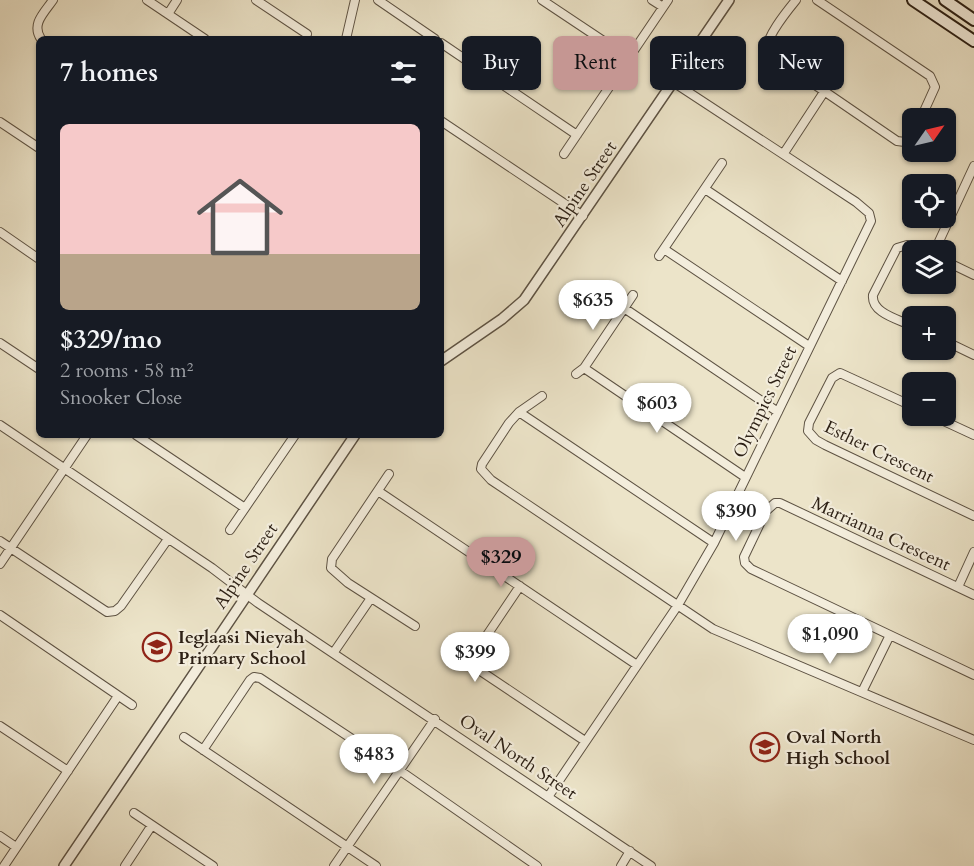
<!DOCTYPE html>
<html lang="en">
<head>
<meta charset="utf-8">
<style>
  :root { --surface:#171b24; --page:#242831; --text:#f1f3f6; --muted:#9ea1a6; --line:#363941; --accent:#c59692 }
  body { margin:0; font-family:Cardo,serif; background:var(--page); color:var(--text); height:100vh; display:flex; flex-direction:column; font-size:22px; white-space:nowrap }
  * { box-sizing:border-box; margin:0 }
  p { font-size:20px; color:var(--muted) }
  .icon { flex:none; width:33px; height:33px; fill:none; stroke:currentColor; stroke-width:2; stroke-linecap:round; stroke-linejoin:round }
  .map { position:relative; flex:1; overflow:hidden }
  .drawer { position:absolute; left:36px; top:36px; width:408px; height:402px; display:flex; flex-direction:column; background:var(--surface); border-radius:9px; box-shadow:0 2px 4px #0004 }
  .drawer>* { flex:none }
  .hud { position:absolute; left:462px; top:36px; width:422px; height:54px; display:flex; gap:12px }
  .needle { width:39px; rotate:56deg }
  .buttons { position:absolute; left:902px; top:108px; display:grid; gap:12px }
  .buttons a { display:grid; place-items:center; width:54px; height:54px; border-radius:9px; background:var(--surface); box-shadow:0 2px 4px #0004; font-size:30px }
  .price { position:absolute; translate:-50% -51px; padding:0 14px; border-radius:21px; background:#fff; color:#222; font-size:20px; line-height:39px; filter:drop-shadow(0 2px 3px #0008) }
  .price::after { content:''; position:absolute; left:50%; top:36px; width:18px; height:14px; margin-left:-9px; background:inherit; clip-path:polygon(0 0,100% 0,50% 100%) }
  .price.active { background:var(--accent); color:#111 }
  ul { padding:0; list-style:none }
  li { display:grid; align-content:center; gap:12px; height:318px; padding:0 24px }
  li+li { border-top:2px solid var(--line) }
  li span { display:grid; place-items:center; height:186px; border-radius:9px; color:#555 }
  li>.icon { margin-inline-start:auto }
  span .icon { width:108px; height:108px; fill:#fffc; stroke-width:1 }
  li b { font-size:26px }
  h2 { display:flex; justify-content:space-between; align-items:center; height:72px; padding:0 24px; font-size:26px }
  .tag { padding:0 21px; border-radius:9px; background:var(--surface); box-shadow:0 2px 4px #0004; font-size:21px; line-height:54px }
  .tag.active { background:var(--accent); color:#111 }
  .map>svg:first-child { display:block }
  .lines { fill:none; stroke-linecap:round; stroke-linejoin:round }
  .minor-casing { stroke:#5d5243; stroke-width:10 }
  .tertiary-casing { stroke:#5d5243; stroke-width:12 }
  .secondary-casing { stroke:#2d2116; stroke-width:14 }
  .minor { stroke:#f3eddc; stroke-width:8 }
  .tertiary { stroke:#f3eddc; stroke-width:9 }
  .secondary { stroke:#f3eddc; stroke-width:10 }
  .labels { text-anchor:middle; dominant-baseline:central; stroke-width:4.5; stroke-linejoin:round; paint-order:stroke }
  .street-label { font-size:18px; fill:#2d2116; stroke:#f3eddc }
  .poi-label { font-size:18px; font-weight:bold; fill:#2d2116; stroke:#f3eddc; text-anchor:start }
</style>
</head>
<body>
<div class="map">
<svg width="974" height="866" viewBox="0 0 974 866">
  <rect width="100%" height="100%" fill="#ece4c9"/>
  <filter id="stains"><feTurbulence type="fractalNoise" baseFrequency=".00333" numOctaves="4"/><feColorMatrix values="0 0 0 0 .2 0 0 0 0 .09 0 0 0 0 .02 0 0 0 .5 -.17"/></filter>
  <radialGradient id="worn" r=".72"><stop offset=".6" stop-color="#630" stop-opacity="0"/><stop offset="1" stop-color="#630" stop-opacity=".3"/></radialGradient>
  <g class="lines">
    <!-- minor casing -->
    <g class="minor-casing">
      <path id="minor" d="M147,0L205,39
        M256,0L307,34
        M378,0L435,39
        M542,0L629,58
        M652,0L663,7
        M796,0C787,11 764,39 767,52L897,141L905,142L912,136
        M817,0L930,76L935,87L921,118
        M168,14L177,0
        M41,39C31,24 44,13 53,0
        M346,39L355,0
        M441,43L577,135
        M441,121L583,216
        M0,122L39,148
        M784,153L824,92
        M564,154L668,0
        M705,189L842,281
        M0,232L39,259
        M664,249L809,346
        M935,250L974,166
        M659,256L722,163
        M945,261L974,275
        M624,308L778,412
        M912,326C898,319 871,313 873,295L897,248L907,245L922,250
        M945,341L974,355
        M0,343L39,369
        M584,368L745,477
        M576,374L584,368L633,295
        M542,396L519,412L509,423L482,464L481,469L491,480L713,629L974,740
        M912,406L840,373L832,378L809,423L808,431L816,440L825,445L974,516
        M519,412L714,543
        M933,416L974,435
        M0,425L212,568L258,603L651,866
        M136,435L245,508
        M389,474L332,559L331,568L348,583L415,626
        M378,491L637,665
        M230,530L295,435
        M0,541L107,612L115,611L121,606L168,539
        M0,564L87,435
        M520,586L475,653L474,663L482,672L585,741
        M958,587L974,552
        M974,595L780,503H775L766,511L744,557L745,563L751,569L974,675
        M0,615L132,705
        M334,652L371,598
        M862,692L890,635
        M0,726L68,771
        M184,737L376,866
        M203,750L250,680L254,677L260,678L399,770L537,866
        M548,797L678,605L714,543L871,221L869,213L856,202L673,82
        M134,813L213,866
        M0,836L16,847
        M4,866L118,696
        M125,866L152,825
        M334,866L435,719
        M621,866L630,851"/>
    </g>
    <!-- tertiary casing -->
    <g class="tertiary-casing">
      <path id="tertiary" d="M441,361L502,319L524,300L729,0
        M64,866L355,435"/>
    </g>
    <!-- secondary casing -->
    <g class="secondary-casing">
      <path id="secondary" d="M913,0L974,41
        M945,0L974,20"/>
    </g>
    <!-- minor -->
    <use href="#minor" class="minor"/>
    <!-- tertiary -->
    <use href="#tertiary" class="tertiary"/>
    <!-- secondary -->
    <use href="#secondary" class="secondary"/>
  </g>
  <!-- icons -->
  <defs>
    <g id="school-ring" transform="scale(1.5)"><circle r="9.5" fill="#f3eddc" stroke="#8f2418" stroke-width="1.5"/><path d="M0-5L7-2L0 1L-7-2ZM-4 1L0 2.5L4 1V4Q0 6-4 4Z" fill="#8f2418"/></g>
  </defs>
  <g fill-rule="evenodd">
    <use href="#school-ring" x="157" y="647"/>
    <use href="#school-ring" x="765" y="747"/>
  </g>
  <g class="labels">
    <!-- street labels -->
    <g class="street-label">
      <text transform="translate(585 184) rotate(-56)">Alpine Street</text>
      <text transform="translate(765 402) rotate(-64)">Olympics Street</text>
      <text transform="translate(879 452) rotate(26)">Esther Crescent</text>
      <text transform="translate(881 534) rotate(25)">Marrianna Crescent</text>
      <text transform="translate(246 566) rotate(-56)">Alpine Street</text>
      <text transform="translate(518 757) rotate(34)">Oval North Street</text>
    </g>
    <!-- poi labels -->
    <g class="poi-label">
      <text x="178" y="637">Ieglaasi Nieyah<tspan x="178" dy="21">Primary School</tspan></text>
      <text x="786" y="737">Oval North<tspan x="786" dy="21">High School</tspan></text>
    </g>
  </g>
  <rect width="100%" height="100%" filter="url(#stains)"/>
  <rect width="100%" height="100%" fill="url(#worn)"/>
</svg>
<div class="buttons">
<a><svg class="needle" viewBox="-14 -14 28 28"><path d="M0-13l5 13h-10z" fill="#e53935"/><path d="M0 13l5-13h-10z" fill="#9ea1a6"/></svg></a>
<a><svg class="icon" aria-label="locate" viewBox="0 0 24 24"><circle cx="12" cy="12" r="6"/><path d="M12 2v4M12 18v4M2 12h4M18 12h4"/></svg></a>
<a><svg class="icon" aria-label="layers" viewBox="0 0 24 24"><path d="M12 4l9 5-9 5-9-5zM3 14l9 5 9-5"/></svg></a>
<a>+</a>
<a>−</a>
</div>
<b class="price" style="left:593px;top:331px">$635</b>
<b class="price" style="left:657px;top:434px">$603</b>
<b class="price" style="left:736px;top:542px">$390</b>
<b class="price active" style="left:501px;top:588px">$329</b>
<b class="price" style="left:830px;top:665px">$1,090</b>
<b class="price" style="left:475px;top:683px">$399</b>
<b class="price" style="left:374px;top:785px">$483</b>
<div class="hud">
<a class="tag">Buy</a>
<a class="tag active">Rent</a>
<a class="tag">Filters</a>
<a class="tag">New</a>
</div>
<section class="drawer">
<h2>7 homes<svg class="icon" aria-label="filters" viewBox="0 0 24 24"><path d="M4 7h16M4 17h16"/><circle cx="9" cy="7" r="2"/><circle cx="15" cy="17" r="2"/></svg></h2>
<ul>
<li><span style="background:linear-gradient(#f6c9c9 70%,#b9a48a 0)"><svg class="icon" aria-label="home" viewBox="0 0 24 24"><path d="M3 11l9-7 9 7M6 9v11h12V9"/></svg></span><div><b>$329/mo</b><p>2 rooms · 58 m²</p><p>Snooker Close</p></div></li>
</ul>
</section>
</div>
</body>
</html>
